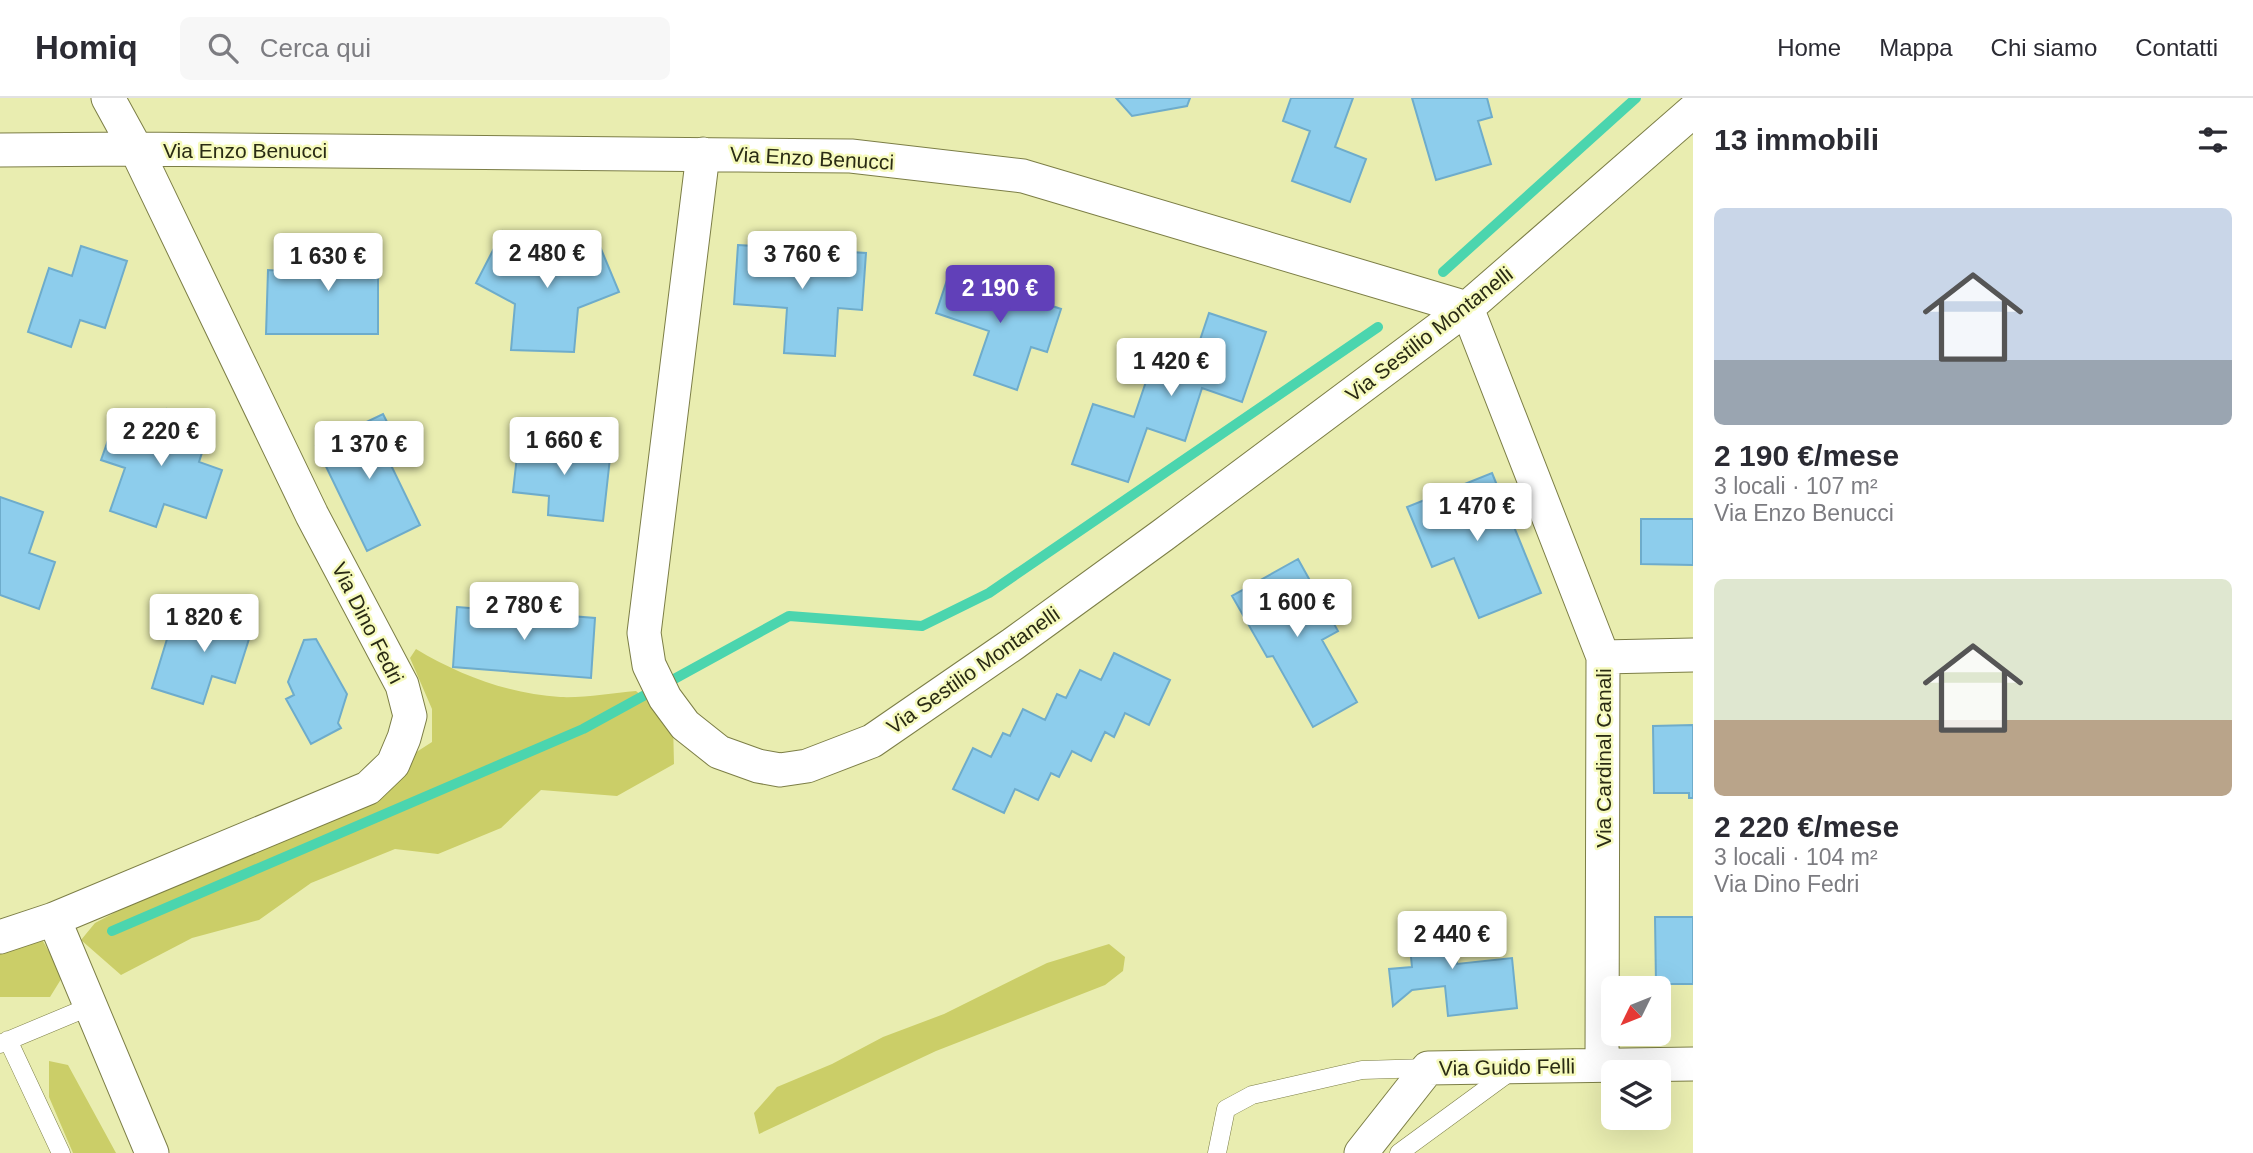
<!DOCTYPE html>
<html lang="it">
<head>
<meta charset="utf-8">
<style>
  :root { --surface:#fff; --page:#f7f7f7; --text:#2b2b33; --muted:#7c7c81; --line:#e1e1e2; --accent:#6140b9 }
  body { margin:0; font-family:Arial,sans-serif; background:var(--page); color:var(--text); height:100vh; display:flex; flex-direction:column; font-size:26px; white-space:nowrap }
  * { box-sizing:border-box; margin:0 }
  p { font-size:23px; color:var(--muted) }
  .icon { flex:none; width:38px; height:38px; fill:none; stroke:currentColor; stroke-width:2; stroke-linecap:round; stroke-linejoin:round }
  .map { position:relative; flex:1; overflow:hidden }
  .panel { display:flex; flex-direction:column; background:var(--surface); width:560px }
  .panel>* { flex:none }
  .needle { width:46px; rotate:227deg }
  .tools { position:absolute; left:1601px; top:878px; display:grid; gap:14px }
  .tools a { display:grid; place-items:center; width:70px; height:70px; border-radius:10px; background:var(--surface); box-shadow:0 7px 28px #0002; font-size:35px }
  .price { position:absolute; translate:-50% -60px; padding:0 16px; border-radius:7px; background:#fff; color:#222; font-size:23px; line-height:46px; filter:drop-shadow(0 2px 4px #0008) }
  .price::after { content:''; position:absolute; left:50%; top:42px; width:21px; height:16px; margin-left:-10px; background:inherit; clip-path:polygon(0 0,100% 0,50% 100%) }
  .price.current { background:var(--accent); color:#fff }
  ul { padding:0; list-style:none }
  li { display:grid; align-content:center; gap:14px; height:371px; padding:0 21px }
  li span { display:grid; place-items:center; height:217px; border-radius:10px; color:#555 }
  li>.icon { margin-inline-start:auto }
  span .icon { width:126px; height:126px; fill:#fffc; stroke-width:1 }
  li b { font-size:30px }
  h2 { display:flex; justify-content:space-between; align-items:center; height:84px; padding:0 21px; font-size:30px }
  header { display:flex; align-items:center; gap:42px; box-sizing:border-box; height:98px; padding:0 35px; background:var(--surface); border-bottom:2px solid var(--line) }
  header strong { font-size:33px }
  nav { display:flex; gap:38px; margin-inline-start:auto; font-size:24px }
  .search { width:490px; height:63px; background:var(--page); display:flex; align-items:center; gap:18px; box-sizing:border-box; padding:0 24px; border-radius:10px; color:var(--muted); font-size:26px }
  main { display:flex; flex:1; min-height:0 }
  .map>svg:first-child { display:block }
  .green { fill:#cbce68 }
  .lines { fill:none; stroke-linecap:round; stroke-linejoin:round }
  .stream { stroke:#4bd5ae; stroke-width:10 }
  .building { fill:#8dcdec; stroke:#6eaccb; stroke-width:2 }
  .service-casing { stroke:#7c7e46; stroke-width:19 }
  .minor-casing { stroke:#7c7e46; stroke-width:35 }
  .service { stroke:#fff; stroke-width:18 }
  .minor { stroke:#fff; stroke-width:33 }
  .labels { text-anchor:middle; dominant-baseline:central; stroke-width:5; stroke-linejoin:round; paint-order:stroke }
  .street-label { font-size:21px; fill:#2a2b14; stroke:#f6fabd }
</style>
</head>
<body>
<header>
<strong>Homiq</strong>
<div class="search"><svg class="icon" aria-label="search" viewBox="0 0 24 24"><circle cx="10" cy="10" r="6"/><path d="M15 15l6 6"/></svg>Cerca qui</div>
<nav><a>Home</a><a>Mappa</a><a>Chi siamo</a><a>Contatti</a></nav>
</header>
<main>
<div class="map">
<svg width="1693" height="1055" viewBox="0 0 1693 1055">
  <rect width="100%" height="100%" fill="#e9edb0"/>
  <!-- green -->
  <path class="green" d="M416,551C459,577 509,596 560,599C585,600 612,595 636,593L673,625L674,666L617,698L541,692L501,730L438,756L395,751L311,785L259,822L192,840L121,877L81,842L95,825L404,662L432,644V611L410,560Z
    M0,831H36L63,878L50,899H0Z
    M1109,846L1125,859L1123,873L1105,887L936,953L759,1036L754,1015L777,989L832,966L883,939L944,916L1047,865Z
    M49,963L68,967L116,1055H73L49,999Z"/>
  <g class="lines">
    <!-- stream -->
    <path class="stream" d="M1443,174L1636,0
      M112,833L583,631L789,518L922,528L989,495L1378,229"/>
  </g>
  <!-- building -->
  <path class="building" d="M1116,0H1190L1187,8L1132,18Z
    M1291,0H1353L1335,49L1366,61L1350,104L1292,83L1310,33L1283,23Z
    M1412,0H1487L1492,19L1478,23L1491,66L1436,82Z
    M503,133L548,158L596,139L619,194L578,210L574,254L511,252L515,206L476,185Z
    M336,141H378V236H266L268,172L314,175L316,154Z
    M738,147L866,155L862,212L838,210L835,258L784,255L787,210L734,206Z
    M81,148L127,163L105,230L80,222L71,249L28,234L49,170L72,178Z
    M950,173L1061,211L1047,254L1031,249L1017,292L974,277L989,233L936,215Z
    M1209,215L1266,234L1242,304L1202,290L1185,343L1147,330L1128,384L1072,366L1093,306L1134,319L1154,260L1190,272Z
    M167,311L211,327L199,364L222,372L206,420L164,406L156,429L110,413L125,370L101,362L117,317L160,332Z
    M383,316L401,352L387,359L420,427L367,453L316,348Z
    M519,340L611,351L603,423L548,417L549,398L513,394Z
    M1492,375L1541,495L1479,520L1454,460L1432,469L1407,409Z
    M0,399L43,414L29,455L55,464L39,511L0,497Z
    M1641,421H1693V467L1641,466Z
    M1298,461L1338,533L1322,542L1357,604L1313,629L1273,558L1267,559L1232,498Z
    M204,505L255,522L235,585L212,578L203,606L152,590L171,528L194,535Z
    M457,509L595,520L591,580L453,569Z
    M316,541L347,596L338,625L341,630L311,646L286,601L294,597L288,584L304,542Z
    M1114,555L1170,582L1149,627L1125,615L1114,639L1105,634L1091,663L1072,653L1059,679L1051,675L1038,702L1015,691L1004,715L953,691L973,650L991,659L1003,635L1010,638L1023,611L1045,622L1057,596L1066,600L1080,572L1101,582Z
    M1693,627V700H1689V695H1654L1653,628Z
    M1451,814L1457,866L1512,860L1517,910L1448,918L1445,888L1412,892L1393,908L1389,871L1412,869L1407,819Z
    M1655,819H1693V886H1656Z"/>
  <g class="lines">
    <!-- service casing -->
    <g class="service-casing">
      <path id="service" d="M8,942L61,1055
        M0,946L91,908
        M1217,1055L1226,1011L1252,997L1362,972L1428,970
        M1399,1055L1511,973"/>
    </g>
    <!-- minor casing -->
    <g class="minor-casing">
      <path id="minor" d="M0,52L136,51L851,58L1023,78L1467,210L1603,559L1602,967
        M703,56L644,535L649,567L665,600L685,627L719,654L758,668L780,672L807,668L872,643L1013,546L1163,437L1467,210L1693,13
        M1603,559L1693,557
        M54,821L152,1055
        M0,839L54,821L368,690L393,666L404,640L410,618L402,587L312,417L136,51L108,0
        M1361,1055L1428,970L1693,966"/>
    </g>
    <!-- service -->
    <use href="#service" class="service"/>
    <!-- minor -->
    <use href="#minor" class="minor"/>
  </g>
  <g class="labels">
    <!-- street labels -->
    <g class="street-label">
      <text x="245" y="52">Via Enzo Benucci</text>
      <text transform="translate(812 60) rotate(3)">Via Enzo Benucci</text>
      <text transform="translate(1429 236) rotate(-38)">Via Sestilio Montanelli</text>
      <text transform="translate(368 525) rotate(63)">Via Dino Fedri</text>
      <text transform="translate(973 572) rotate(-35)">Via Sestilio Montanelli</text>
      <text transform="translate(1603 660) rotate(-90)">Via Cardinal Canali</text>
      <text transform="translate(1507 969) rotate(-1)">Via Guido Felli</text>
    </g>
  </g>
</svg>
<div class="tools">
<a><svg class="needle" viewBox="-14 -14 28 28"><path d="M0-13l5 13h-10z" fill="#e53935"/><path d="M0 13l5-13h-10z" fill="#7c7c81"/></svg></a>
<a><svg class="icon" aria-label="layers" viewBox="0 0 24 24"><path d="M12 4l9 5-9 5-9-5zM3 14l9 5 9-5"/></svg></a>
</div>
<b class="price" style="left:547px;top:192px">2 480 €</b>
<b class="price" style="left:802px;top:193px">3 760 €</b>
<b class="price" style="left:328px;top:195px">1 630 €</b>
<b class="price current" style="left:1000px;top:227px">2 190 €</b>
<b class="price" style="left:1171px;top:300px">1 420 €</b>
<b class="price" style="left:161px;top:370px">2 220 €</b>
<b class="price" style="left:564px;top:379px">1 660 €</b>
<b class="price" style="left:369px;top:383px">1 370 €</b>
<b class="price" style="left:1477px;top:445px">1 470 €</b>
<b class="price" style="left:1297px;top:541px">1 600 €</b>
<b class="price" style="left:524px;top:544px">2 780 €</b>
<b class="price" style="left:204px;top:556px">1 820 €</b>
<b class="price" style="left:1452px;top:873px">2 440 €</b>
</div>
<section class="panel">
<h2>13 immobili<svg class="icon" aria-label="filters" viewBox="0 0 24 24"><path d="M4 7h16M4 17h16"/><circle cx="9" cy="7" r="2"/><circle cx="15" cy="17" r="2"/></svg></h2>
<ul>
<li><span style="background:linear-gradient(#c9d6e8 70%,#9aa5b1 0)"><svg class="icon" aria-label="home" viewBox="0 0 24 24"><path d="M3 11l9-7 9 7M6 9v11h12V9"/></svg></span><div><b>2 190 €/mese</b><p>3 locali · 107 m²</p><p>Via Enzo Benucci</p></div></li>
<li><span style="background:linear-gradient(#dfe7d0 65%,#b9a48a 0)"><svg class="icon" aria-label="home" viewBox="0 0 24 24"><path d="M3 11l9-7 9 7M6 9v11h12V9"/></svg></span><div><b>2 220 €/mese</b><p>3 locali · 104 m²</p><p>Via Dino Fedri</p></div></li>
</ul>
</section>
</main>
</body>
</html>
